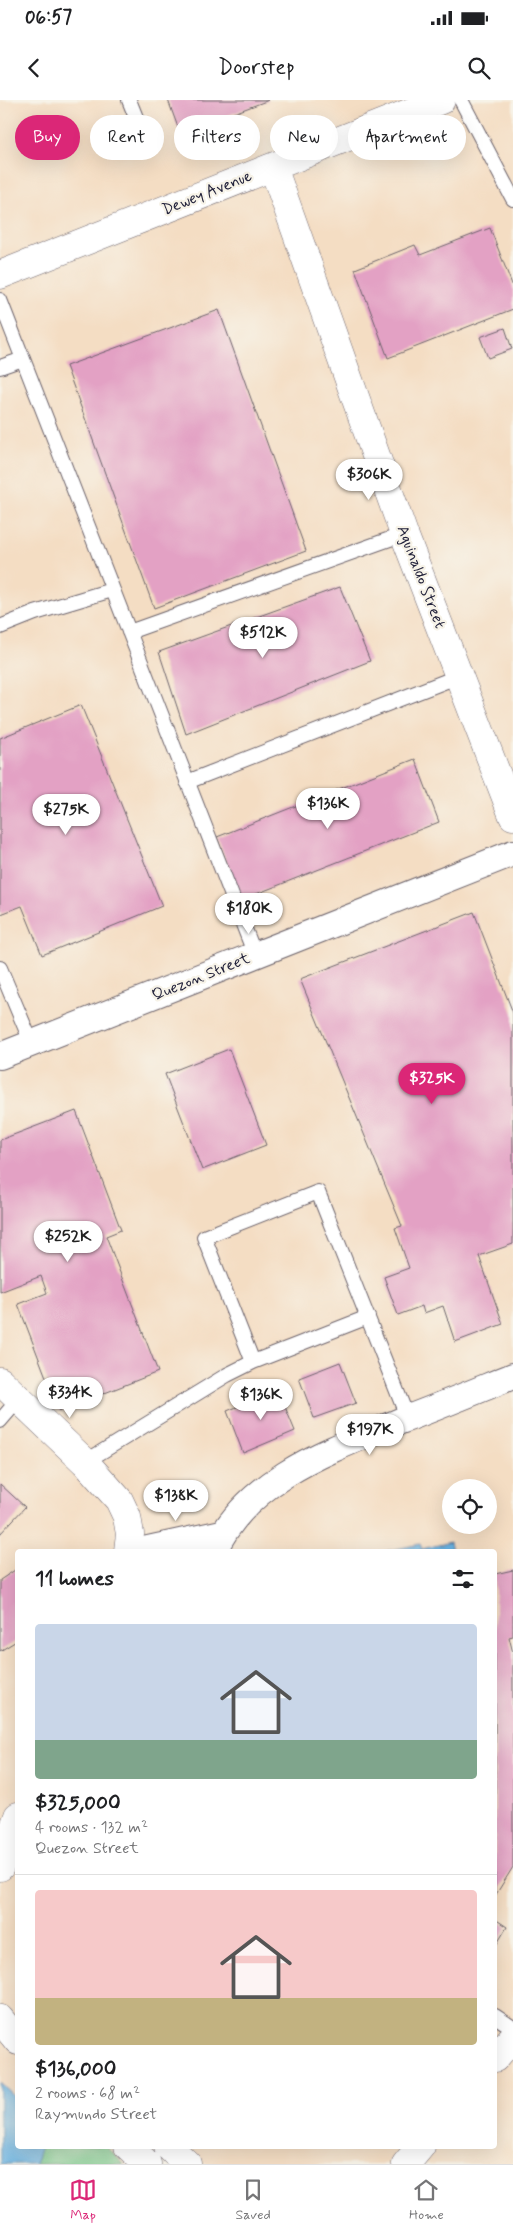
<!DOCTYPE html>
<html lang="en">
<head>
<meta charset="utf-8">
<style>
  :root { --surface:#fff; --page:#f2f2f2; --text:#202124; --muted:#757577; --line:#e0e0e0; --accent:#db2777 }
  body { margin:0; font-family:Mynerve,sans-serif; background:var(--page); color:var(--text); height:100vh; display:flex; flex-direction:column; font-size:19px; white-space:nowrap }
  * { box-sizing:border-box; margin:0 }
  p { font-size:16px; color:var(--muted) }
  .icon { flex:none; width:28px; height:28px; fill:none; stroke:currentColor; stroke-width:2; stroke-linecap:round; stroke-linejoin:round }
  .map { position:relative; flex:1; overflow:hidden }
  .sheet { position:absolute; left:15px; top:1449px; width:482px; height:600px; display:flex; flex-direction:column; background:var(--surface); border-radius:5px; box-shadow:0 5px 20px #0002 }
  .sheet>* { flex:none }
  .banner { position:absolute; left:15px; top:15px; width:484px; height:45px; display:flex; gap:10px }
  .fabs { position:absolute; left:442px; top:1379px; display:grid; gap:10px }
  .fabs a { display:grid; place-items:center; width:55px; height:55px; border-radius:50%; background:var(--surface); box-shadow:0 5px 20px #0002; font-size:25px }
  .price { position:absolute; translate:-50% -42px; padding:0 11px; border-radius:18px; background:#fff; color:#222; font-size:16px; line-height:32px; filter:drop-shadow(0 1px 2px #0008) }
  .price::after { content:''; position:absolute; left:50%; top:30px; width:15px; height:11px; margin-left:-8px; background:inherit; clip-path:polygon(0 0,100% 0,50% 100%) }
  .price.current { background:var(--accent); color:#fff }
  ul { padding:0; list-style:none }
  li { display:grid; align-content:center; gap:10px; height:265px; padding:0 20px }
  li+li { border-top:1px solid var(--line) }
  li span { display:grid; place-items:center; height:155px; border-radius:5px; color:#555 }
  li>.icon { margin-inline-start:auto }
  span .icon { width:90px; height:90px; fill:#fffc; stroke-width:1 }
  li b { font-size:21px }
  h2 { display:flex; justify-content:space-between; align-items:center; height:60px; padding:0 20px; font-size:21px }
  .pill { padding:0 18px; border-radius:22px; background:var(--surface); box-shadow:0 5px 20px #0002; font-size:18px; line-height:45px }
  .pill.current { background:var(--accent); color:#fff }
  .status { display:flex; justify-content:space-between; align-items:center; height:35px; padding:0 25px; background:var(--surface); direction:ltr }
  .status svg { height:14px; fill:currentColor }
  header { display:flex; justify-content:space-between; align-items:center; height:65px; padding:0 20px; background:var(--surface); font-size:22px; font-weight:600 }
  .tab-bar { display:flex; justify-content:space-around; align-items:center; height:70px; border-top:1px solid var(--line); background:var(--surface); font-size:14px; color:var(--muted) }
  .tab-bar a { display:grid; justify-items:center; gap:2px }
  .tab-bar .current { color:var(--accent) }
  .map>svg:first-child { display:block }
  .green { fill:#7acb8d; stroke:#4e7664 }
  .water { fill:#6ab2e1; stroke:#466a8e }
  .building { fill:#e3a1c4 }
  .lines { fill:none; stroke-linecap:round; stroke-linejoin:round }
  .lane-casing { stroke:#6c636b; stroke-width:16 }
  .street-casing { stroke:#6c636b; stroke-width:28 }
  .secondary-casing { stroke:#6c636b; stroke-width:29 }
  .lane { stroke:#fff; stroke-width:14 }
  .street { stroke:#fff; stroke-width:26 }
  .secondary { stroke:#fff; stroke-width:28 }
  .labels { text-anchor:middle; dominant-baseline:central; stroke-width:4.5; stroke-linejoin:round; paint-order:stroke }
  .street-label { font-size:16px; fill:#22223b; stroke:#f7f3e8 }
</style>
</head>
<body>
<div class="status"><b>06:57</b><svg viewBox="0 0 49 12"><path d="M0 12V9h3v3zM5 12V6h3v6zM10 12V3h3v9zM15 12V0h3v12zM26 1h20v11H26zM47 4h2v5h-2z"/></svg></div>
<header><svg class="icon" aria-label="back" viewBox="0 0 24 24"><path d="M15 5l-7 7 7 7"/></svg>Doorstep<svg class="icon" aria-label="search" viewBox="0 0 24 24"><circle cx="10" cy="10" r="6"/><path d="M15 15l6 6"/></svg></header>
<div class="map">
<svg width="513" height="2064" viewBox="0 0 513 2064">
  <rect width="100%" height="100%" fill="#f7f3e8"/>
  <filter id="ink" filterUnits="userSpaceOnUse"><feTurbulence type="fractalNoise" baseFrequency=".02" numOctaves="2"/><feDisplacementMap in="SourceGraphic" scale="10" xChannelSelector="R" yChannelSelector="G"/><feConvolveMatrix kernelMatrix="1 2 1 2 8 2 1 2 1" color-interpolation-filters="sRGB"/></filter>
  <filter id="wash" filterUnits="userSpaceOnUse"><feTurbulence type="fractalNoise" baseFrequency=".0096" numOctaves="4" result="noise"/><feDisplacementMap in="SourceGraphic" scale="20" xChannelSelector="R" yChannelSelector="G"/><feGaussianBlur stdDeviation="1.12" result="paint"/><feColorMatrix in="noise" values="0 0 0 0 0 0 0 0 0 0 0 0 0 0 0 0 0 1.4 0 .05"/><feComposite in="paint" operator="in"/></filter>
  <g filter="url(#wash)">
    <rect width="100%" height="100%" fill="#f4ddc3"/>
    <!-- green -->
    <path class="green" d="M41,2046H105L124,2064H35Z"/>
    <!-- water -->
    <path class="water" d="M450,1442L452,1451H386L420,1444L422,1449Z
      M0,1983L17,1999L18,2046H41L35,2064H0Z"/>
    <g id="blocks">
      <!-- building -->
      <path class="building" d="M168,0H269L180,33Z
        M490,128L513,187V209L388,258L355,169L415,145L420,155Z
        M219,210L306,451L154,508L66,266Z
        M505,228L512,249L488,258L480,237Z
        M340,487L370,561L186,634L159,552Z
        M81,605L162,806L42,855L22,806L1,814L0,812V638Z
        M415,659L439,722L241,800L217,737Z
        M474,812L513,913V1144L479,1156L503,1224L455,1242L443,1206L424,1213L422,1206L398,1215L384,1177L409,1168L395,1128L402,1126L300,879Z
        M229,949L266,1045L202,1070L165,974Z
        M76,1011L121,1130L106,1136L158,1272L59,1311L18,1204L47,1193L41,1176L0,1192V1040Z
        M340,1262L356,1303L314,1318L299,1278Z
        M278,1290L295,1331L243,1353L227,1311Z
        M0,1384L25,1407L0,1434Z
        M18,1468V1540L0,1551V1480Z
        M513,1470V1536L509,1537L513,1553V1767L495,1796V1474Z
        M495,1819L507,1827L495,1847Z"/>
    </g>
  </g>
  <g filter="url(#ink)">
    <use href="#blocks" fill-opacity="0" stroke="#6c636b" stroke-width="1"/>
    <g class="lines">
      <!-- lane casing -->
      <g class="lane-casing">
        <path id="lane" d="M129,0L145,40
          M461,0L513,99
          M0,200L255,855
          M0,267L23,259
          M0,527L35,513L112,490
          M129,532L404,434
          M187,682L459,576
          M0,868L32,944
          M253,1262L204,1137L318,1092L408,1319
          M0,1321L19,1299
          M85,1362L227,1275L253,1262L368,1217
          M495,1916L513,1928"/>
      </g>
      <!-- street casing -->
      <g class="street-casing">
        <path id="street" d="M0,956L513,753
          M139,1451L222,1433
          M214,1451C248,1377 333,1349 403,1320C440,1306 476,1291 513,1276"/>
      </g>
      <!-- secondary casing -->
      <g class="secondary-casing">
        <path id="secondary" d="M273,67L404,434L513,716
          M0,175L441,0
          M0,1281L85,1362L119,1400L127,1417L130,1434L128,1451
          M0,1767L18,1716
          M0,1919L18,1941
          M495,1958L513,1937
          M128,2046L147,2064
          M168,2046L187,2064
          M406,2064L421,2046"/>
      </g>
      <!-- lane -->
      <use href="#lane" class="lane"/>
      <!-- street -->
      <use href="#street" class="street"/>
      <!-- secondary -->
      <use href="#secondary" class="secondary"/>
    </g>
  </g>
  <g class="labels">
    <!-- street labels -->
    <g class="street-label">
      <text transform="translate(207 93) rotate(-22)">Dewey Avenue</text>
      <text transform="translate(421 477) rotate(69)">Aguinaldo Street</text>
      <text transform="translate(201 877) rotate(-22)">Quezon Street</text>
    </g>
  </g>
</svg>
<div class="fabs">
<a><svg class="icon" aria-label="locate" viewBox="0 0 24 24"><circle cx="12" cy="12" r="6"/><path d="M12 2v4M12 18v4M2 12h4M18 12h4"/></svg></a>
</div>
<b class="price" style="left:369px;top:401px">$306K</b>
<b class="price" style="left:263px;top:559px">$512K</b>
<b class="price" style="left:328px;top:730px">$136K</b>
<b class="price" style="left:66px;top:736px">$275K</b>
<b class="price" style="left:249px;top:835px">$180K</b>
<b class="price current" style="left:432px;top:1005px">$325K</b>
<b class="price" style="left:68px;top:1163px">$252K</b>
<b class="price" style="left:70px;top:1319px">$334K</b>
<b class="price" style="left:261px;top:1321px">$136K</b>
<b class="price" style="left:370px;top:1356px">$197K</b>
<b class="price" style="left:176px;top:1422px">$138K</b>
<div class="banner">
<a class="pill current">Buy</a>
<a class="pill">Rent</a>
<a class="pill">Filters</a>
<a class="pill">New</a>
<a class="pill">Apartment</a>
</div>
<section class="sheet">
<h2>11 homes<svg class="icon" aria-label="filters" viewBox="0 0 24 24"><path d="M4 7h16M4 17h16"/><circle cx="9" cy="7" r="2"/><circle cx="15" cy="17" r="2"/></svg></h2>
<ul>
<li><span style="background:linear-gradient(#c9d6e8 75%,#7fa58c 0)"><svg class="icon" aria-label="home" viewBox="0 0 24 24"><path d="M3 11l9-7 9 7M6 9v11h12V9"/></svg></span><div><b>$325,000</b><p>4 rooms · 132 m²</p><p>Quezon Street</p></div></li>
<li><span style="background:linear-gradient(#f6c9c9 70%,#c2b280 0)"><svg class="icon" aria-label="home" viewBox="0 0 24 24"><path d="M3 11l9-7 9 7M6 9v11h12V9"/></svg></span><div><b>$136,000</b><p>2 rooms · 68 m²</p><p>Raymundo Street</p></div></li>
</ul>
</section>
</div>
<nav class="tab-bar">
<a class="current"><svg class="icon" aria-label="map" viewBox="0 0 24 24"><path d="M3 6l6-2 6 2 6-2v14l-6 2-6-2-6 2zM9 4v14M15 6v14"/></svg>Map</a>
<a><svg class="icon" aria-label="saved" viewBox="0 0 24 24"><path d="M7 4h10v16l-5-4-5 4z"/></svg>Saved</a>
<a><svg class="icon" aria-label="home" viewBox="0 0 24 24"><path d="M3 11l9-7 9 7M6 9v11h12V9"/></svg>Home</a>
</nav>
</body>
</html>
